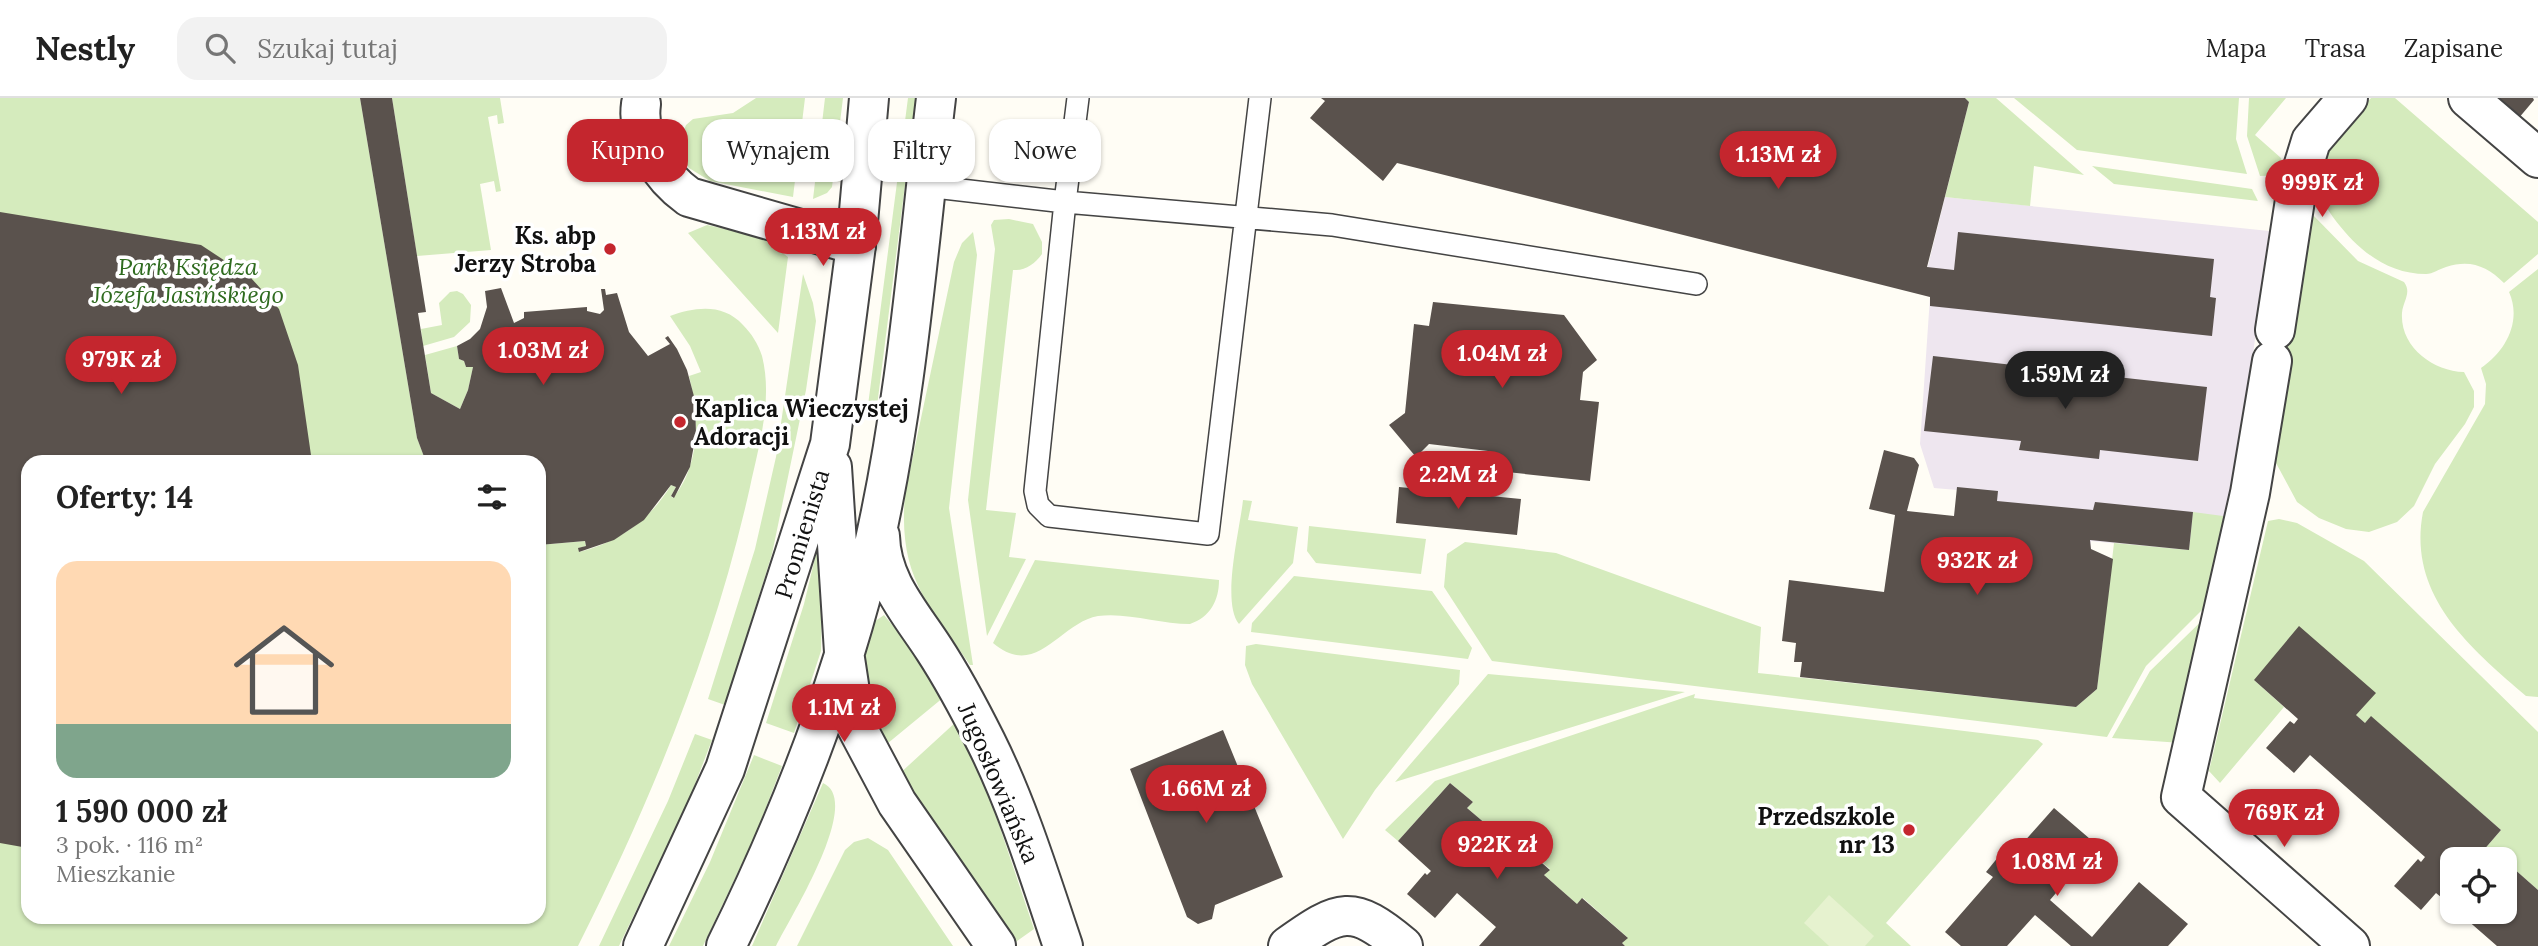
<!DOCTYPE html>
<html lang="pl">
<head>
<meta charset="utf-8">
<style>
  :root { --surface:#fff; --page:#f2f2f2; --text:#222; --muted:#767676; --line:#e0e0e0; --accent:#c4262e }
  body { margin:0; font-family:Lora,serif; background:var(--page); color:var(--text); height:100vh; display:flex; flex-direction:column; font-size:26px; white-space:nowrap }
  * { box-sizing:border-box; margin:0 }
  p { font-size:23px; color:var(--muted) }
  .icon { flex:none; width:38px; height:38px; fill:none; stroke:currentColor; stroke-width:2; stroke-linecap:round; stroke-linejoin:round }
  .map { position:relative; flex:1; overflow:hidden }
  .sheet { position:absolute; left:21px; top:357px; width:525px; height:469px; display:flex; flex-direction:column; background:var(--surface); border-radius:21px; box-shadow:0 2px 5px #0004 }
  .sheet>* { flex:none }
  .banner { position:absolute; left:567px; top:21px; width:665px; height:63px; display:flex; gap:14px }
  .tools { position:absolute; left:2440px; top:749px; display:grid; gap:14px }
  .tools a { display:grid; place-items:center; width:77px; height:77px; border-radius:14px; background:var(--surface); box-shadow:0 2px 5px #0004; font-size:35px }
  .price { position:absolute; translate:-50% -60px; padding:0 16px; border-radius:24px; background:var(--accent); color:#fff; font-size:23px; line-height:46px; filter:drop-shadow(0 2px 4px #0008) }
  .price::after { content:''; position:absolute; left:50%; top:42px; width:21px; height:16px; margin-left:-10px; background:inherit; clip-path:polygon(0 0,100% 0,50% 100%) }
  .price.active { background:#222; color:#fff }
  ul { padding:0; list-style:none }
  li { display:grid; align-content:center; gap:14px; height:371px; padding:0 35px }
  li span { display:grid; place-items:center; height:217px; border-radius:21px; color:#555 }
  li>.icon { margin-inline-start:auto }
  span .icon { width:126px; height:126px; fill:#fffc; stroke-width:1 }
  li b { font-size:30px }
  h2 { display:flex; justify-content:space-between; align-items:center; height:84px; padding:0 35px; font-size:30px }
  .pill { padding:0 24px; border-radius:21px; background:var(--surface); box-shadow:0 2px 5px #0004; font-size:24px; line-height:63px }
  .pill.active { background:var(--accent); color:#fff }
  header { display:flex; align-items:center; gap:42px; box-sizing:border-box; height:98px; padding:0 35px; background:var(--surface); border-bottom:2px solid var(--line) }
  header strong { font-size:33px }
  nav { display:flex; gap:38px; margin-inline-start:auto; font-size:24px }
  .search { width:490px; height:63px; background:var(--page); display:flex; align-items:center; gap:18px; box-sizing:border-box; padding:0 24px; border-radius:21px; color:var(--muted); font-size:26px }
  .map>svg:first-child { display:block }
  .industrial { fill:#eee6ef }
  .green { fill:#d5ebbd }
  .pitch { fill:#e6f2cf }
  .building { fill:#5a524d }
  .lines { fill:none; stroke-linecap:round; stroke-linejoin:round }
  .service-casing { stroke:#444; stroke-width:24 }
  .minor-casing { stroke:#444; stroke-width:42 }
  .tertiary-casing { stroke:#444; stroke-width:42 }
  .service { stroke:#fff; stroke-width:21 }
  .minor { stroke:#fff; stroke-width:38 }
  .tertiary { stroke:#fff; stroke-width:38 }
  .poi-dot { fill:#c4262e; stroke:#fff; stroke-width:2.5 }
  .labels { text-anchor:middle; dominant-baseline:central; stroke-width:7; stroke-linejoin:round; paint-order:stroke }
  .poi-label { font-size:24px; font-weight:bold; fill:#111; stroke:#fff; text-anchor:end }
  .park-label { font-size:24px; font-style:italic; fill:#2f6b1f; stroke:#fff }
  .street-label { font-size:24px; fill:#111; stroke:#fff }
</style>
</head>
<body>
<header>
<strong>Nestly</strong>
<div class="search"><svg class="icon" aria-label="search" viewBox="0 0 24 24"><circle cx="10" cy="10" r="6"/><path d="M15 15l6 6"/></svg>Szukaj tutaj</div>
<nav><a>Mapa</a><a>Trasa</a><a>Zapisane</a></nav>
</header>
<div class="map">
<svg width="2538" height="848" viewBox="0 0 2538 848">
  <rect width="100%" height="100%" fill="#fffdf5"/>
  <!-- industrial -->
  <path class="industrial" d="M1945,99L2269,133L2227,457L2091,443L2090,450L1957,392L1934,390L1920,346L1930,199L1921,196Z"/>
  <!-- green -->
  <path class="green" d="M0,0H360L417,340L426,364H28V819H539V447L585,443L586,448L579,450V454C618,445 651,421 671,387L676,389L671,398L673,400C701,366 699,318 689,278L701,274L690,248L670,218C695,209 723,205 743,227C752,236 758,246 762,258C773,301 759,347 750,389C714,550 652,701 578,848H0Z
    M392,0H500L504,25L498,26L497,17L488,19L501,93L496,94L494,83L480,86L491,152L417,158Z
    M756,0H805L793,99L710,83L689,70L681,57V40L686,27L693,21L733,15Z
    M825,0H843L832,89L827,95L813,101Z
    M908,0H916L876,316L867,315Z
    M1965,0H1996L2084,77L2034,68L2030,108L1945,99L1969,4Z
    M2014,0H2239L2236,41L2247,76L2077,52Z
    M2249,0H2286L2255,37L2281,60L2285,77L2260,78L2247,38Z
    M2371,0H2395L2538,124V156L2504,185C2487,168 2470,161 2446,169C2439,171 2433,176 2426,176C2370,176 2334,126 2310,82L2336,41Z
    M2092,68L2252,91L2258,103L2114,86Z
    M2311,115L2358,163L2404,184C2412,195 2403,203 2402,215C2400,249 2433,273 2464,274L2474,293V309L2465,326L2435,366L2414,408L2397,424L2369,434L2346,431L2319,420L2297,404L2269,352L2284,236Z
    M1009,121L1033,126L1042,144V156C1035,166 1025,173 1013,172L986,412L1016,415L1009,459L1026,461L987,538L968,402L995,151L991,127L994,122Z
    M707,127L762,139L788,159L778,235L688,135Z
    M973,134L977,157L949,410L973,567H970C926,503 898,478 905,396L954,164L962,145Z
    M2538,171V599L2526,598C2469,549 2407,497 2423,414L2485,306L2486,286L2481,270C2506,253 2522,223 2509,194Z
    M803,176L813,205L816,223L806,292L772,456L725,607L708,601L755,451L776,359Z
    M457,193L463,196L471,207L470,224L454,239L423,248L421,231L442,227L439,205L450,194Z
    M457,248L459,261L464,263L466,269H473L468,292L460,311L431,295L425,257Z
    M1243,402L1252,403L1248,422L1298,429L1293,465L1239,526C1221,504 1240,431 1243,402Z
    M2193,414L2223,418L2233,434L2217,497L2146,568L2107,639L1492,563L1444,489L1447,456L1465,444L1556,455L1761,529L1758,575L2076,609L2097,591L2114,445L2189,452Z
    M2279,421L2297,425L2364,463L2538,634V792L2498,757L2490,761L2482,754L2501,732L2371,619L2365,625L2356,617L2254,582L2284,609L2220,685L2209,673L2268,423Z
    M824,422L821,553L794,635L766,625L804,506Z
    M1309,428L1426,441L1421,476L1316,465L1307,453Z
    M1035,462L1219,482C1219,503 1210,519 1190,526C1160,526 1127,514 1098,518C1059,525 1037,582 993,545Z
    M1294,478L1432,493L1472,550L1468,561L1251,534L1252,525Z
    M2215,510L2181,645L2112,640L2150,573Z
    M884,517L908,546L944,599L882,650L870,624L861,571L874,524Z
    M1256,546L1460,572L1459,586L1375,692L1343,741L1252,586L1245,567L1246,548Z
    M1488,576L1685,594L1395,684Z
    M1695,596L1694,600L2038,642L2043,646L1886,825L1911,848H1625L1622,845L1627,839L1583,800L1577,806L1544,777L1550,771L1505,733L1500,738L1467,710L1473,704L1450,685L1398,743L1385,732L1435,683Z
    M957,623L989,697L1034,831L1013,846L897,678Z
    M695,636L712,642L687,707L619,848H599L668,703Z
    M754,657L782,668L755,738L703,848H669L710,764Z
    M823,685C864,703 789,821 776,848H752Z
    M868,740L888,752L953,848H797L845,752L854,744Z"/>
  <!-- pitch -->
  <path class="pitch" d="M1829,797L1874,838L1865,848H1829L1804,825Z"/>
  <!-- building -->
  <path class="building" d="M360,0H392L426,214L418,215L431,295L460,311L468,292L473,269H466L464,263L459,261L457,248L470,241L480,231L487,209L485,193L501,190L514,225L524,220V214L587,209V213L600,216L604,212L601,191H605L606,197L617,195L629,234L648,258L670,246L665,240L668,238L677,251L687,272L695,302L696,336L690,369L674,400L671,398L676,389L671,387L644,422L614,442L579,454L578,450L586,448L585,443L539,447V364H426L417,340Z
    M1321,0H1965L1969,4L1927,169L1954,172L1958,134L2214,161L2210,199L2216,200L2212,238L1930,208V199L1397,65L1383,83L1310,20L1325,3Z
    M2494,0H2533L2534,2L2518,21Z
    M0,114L201,147L251,180L279,211L298,267L312,364H28V750L0,745Z
    M1433,204L1564,217L1597,262L1583,274L1580,302L1599,304L1590,383L1488,372V353L1429,346L1416,359L1389,327L1405,315L1414,226L1429,228Z
    M1933,258L2031,269L2030,279L2107,287L2108,278L2207,289L2198,363L2100,352L2099,361L2019,352L2021,343L1924,333Z
    M1884,352L1914,360L1919,367L1907,413L1954,418L1957,389L1998,393L1997,403L2093,412L2095,404L2193,414L2189,452L2090,442L2091,451L2113,461L2097,591L2076,609L1800,579L1802,564H1794L1796,545L1782,543L1789,482L1884,494L1895,417L1869,411Z
    M1399,389L1521,401L1517,437L1396,425Z
    M2299,528L2376,595L2356,617L2365,625L2371,618L2501,732L2482,754L2490,761H2452V808L2436,795L2421,812L2394,788L2418,761L2421,764L2425,759L2310,657L2294,675L2266,650L2290,623L2294,626L2298,621L2254,582Z
    M1223,632L1283,779L1215,807L1212,821L1198,826L1187,819L1130,671Z
    M1450,685L1473,704L1467,710L1500,738L1505,733L1550,772L1544,777L1577,806L1582,800L1628,840L1622,845L1625,848H1479L1496,829L1457,795L1435,820L1407,796L1425,775L1427,777L1431,773L1398,743Z
    M2054,710L2097,747L2050,802L2092,839L2139,784L2188,826L2168,848H2071L2035,817L2007,848H1961L1945,834L1993,779L1986,774L1999,758L2006,764Z
    M2504,762L2538,792V848H2497L2458,814H2504Z"/>
  <g class="lines">
    <!-- service casing -->
    <g class="service-casing">
      <path id="service" d="M1260,0L1208,436L1049,418L1038,407L1035,393L1065,104L1332,127L1696,186
        M926,88L1065,104L1078,0"/>
    </g>
    <!-- minor casing -->
    <g class="minor-casing">
      <path id="minor" d="M2468,0L2538,60
        M641,6C636,42 661,79 689,99L856,147
        M2275,232L2297,89L2311,43L2348,0
        M2272,263L2250,395L2181,699L2350,848
        M1288,848C1340,811 1352,805 1403,848"/>
    </g>
    <!-- tertiary casing -->
    <g class="tertiary-casing">
      <path id="tertiary" d="M832,369L844,554L855,626L897,705L996,848
        M880,438C881,483 910,514 934,551C953,580 970,612 986,644C1018,708 1040,780 1063,848
        M643,848L725,671L830,346L856,147L869,0
        M726,848C788,722 841,588 873,451C907,303 918,150 936,0"/>
    </g>
    <!-- service -->
    <use href="#service" class="service"/>
    <!-- minor -->
    <use href="#minor" class="minor"/>
    <!-- tertiary -->
    <use href="#tertiary" class="tertiary"/>
  </g>
  <!-- markers -->
  <g class="poi-dot">
    <circle cx="610" cy="151" r="7"/>
    <circle cx="680" cy="324" r="7"/>
    <circle cx="1909" cy="732" r="7"/>
  </g>
  <g class="labels">
    <!-- poi labels -->
    <g class="poi-label">
      <text x="596" y="137">Ks. abp<tspan x="596" dy="28">Jerzy Stroba</tspan></text>
      <text x="694" y="310" text-anchor="start">Kaplica Wieczystej<tspan x="694" dy="28">Adoracji</tspan></text>
      <text x="1895" y="718">Przedszkole<tspan x="1895" dy="28">nr 13</tspan></text>
    </g>
    <!-- park labels -->
    <g class="park-label">
      <text x="188" y="168">Park Księdza<tspan x="188" dy="28">Józefa Jasińskiego</tspan></text>
    </g>
    <!-- street labels -->
    <g class="street-label">
      <text transform="translate(802 436) rotate(-73)">Promienista</text>
      <text transform="translate(999 685) rotate(67)">Jugosłowiańska</text>
    </g>
  </g>
</svg>
<div class="tools">
<a><svg class="icon" aria-label="locate" viewBox="0 0 24 24"><circle cx="12" cy="12" r="6"/><path d="M12 2v4M12 18v4M2 12h4M18 12h4"/></svg></a>
</div>
<b class="price" style="left:1778px;top:93px">1.13M zł</b>
<b class="price" style="left:2322px;top:121px">999K zł</b>
<b class="price" style="left:823px;top:170px">1.13M zł</b>
<b class="price" style="left:543px;top:289px">1.03M zł</b>
<b class="price" style="left:1502px;top:292px">1.04M zł</b>
<b class="price" style="left:121px;top:298px">979K zł</b>
<b class="price active" style="left:2065px;top:313px">1.59M zł</b>
<b class="price" style="left:1458px;top:413px">2.2M zł</b>
<b class="price" style="left:1977px;top:499px">932K zł</b>
<b class="price" style="left:844px;top:646px">1.1M zł</b>
<b class="price" style="left:1206px;top:727px">1.66M zł</b>
<b class="price" style="left:2284px;top:751px">769K zł</b>
<b class="price" style="left:1497px;top:783px">922K zł</b>
<b class="price" style="left:2057px;top:800px">1.08M zł</b>
<div class="banner">
<a class="pill active">Kupno</a>
<a class="pill">Wynajem</a>
<a class="pill">Filtry</a>
<a class="pill">Nowe</a>
</div>
<section class="sheet">
<h2>Oferty: 14<svg class="icon" aria-label="filters" viewBox="0 0 24 24"><path d="M4 7h16M4 17h16"/><circle cx="9" cy="7" r="2"/><circle cx="15" cy="17" r="2"/></svg></h2>
<ul>
<li><span style="background:linear-gradient(#ffd9b3 75%,#7fa58c 0)"><svg class="icon" aria-label="home" viewBox="0 0 24 24"><path d="M3 11l9-7 9 7M6 9v11h12V9"/></svg></span><div><b>1 590 000 zł</b><p>3 pok. · 116 m²</p><p>Mieszkanie</p></div></li>
</ul>
</section>
</div>
</body>
</html>
